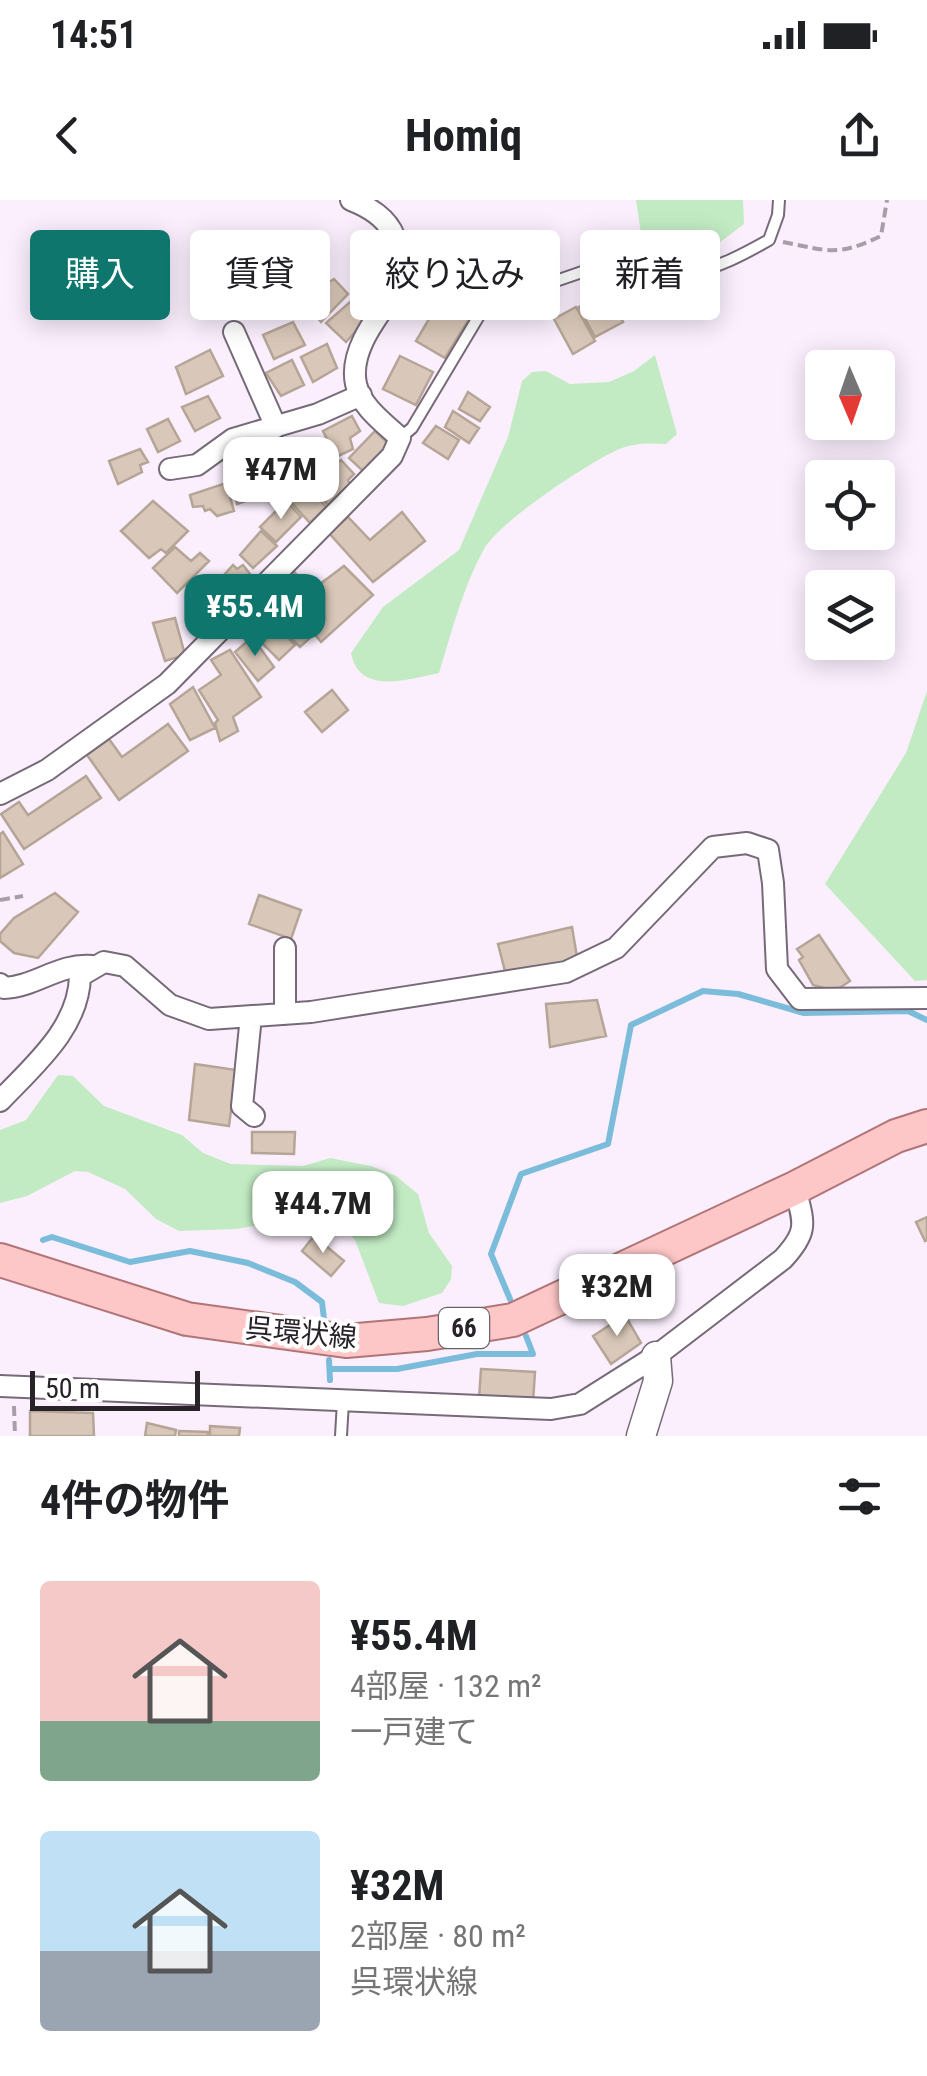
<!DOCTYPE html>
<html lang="ja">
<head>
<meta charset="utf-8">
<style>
  :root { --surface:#fff; --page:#f6f6f6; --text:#202124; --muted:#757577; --accent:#0f766e }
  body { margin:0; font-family:"Roboto Condensed","Noto Sans JP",sans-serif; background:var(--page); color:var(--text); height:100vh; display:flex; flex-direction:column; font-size:38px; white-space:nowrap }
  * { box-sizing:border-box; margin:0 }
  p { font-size:32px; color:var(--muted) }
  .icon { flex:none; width:55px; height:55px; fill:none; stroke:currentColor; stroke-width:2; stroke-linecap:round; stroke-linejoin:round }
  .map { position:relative; height:1236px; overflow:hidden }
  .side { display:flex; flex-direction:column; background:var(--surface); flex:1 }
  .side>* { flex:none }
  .top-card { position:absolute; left:30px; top:30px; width:868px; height:90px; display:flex; gap:20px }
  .needle { width:65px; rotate:178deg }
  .buttons { position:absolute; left:805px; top:150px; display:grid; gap:20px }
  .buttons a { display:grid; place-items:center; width:90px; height:90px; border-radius:10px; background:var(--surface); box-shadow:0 5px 25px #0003; font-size:50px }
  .scale { position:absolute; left:30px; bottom:25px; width:170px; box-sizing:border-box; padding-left:10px; border:5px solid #282329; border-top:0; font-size:28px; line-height:35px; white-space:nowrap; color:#282329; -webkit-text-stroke:8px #fff; paint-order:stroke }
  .price { position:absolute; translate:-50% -85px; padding:0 22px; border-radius:20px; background:#fff; color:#222; font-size:32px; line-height:65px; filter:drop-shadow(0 2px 5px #0008) }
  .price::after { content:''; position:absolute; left:50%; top:60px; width:30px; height:22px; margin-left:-15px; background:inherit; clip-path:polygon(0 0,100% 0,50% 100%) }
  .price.selected { background:var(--accent); color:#fff }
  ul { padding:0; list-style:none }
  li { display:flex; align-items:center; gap:30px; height:250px; padding:0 40px }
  li span { display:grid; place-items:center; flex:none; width:280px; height:200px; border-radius:10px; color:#555 }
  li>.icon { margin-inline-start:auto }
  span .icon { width:120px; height:120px; fill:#fffc; stroke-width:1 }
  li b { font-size:42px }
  h2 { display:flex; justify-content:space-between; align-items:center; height:120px; padding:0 40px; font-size:42px }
  .chip { padding:0 35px; border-radius:10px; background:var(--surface); box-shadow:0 5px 25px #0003; font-size:35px; line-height:90px }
  .chip.selected { background:var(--accent); color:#fff }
  .status { display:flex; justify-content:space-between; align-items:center; height:70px; padding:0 50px; background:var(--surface); direction:ltr }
  .status svg { height:28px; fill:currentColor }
  header { display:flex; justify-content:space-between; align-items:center; height:130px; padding:0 40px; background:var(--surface); font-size:45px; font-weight:700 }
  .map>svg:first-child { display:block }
  .green { fill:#c2ebc3 }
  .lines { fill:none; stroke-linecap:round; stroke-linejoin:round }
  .stream { stroke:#7bbcdb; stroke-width:6 }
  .building { fill:#d9c8b9; stroke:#b5a597; stroke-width:2.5 }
  .service-casing { stroke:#766a79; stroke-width:14 }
  .minor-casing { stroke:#766a79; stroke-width:24 }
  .tertiary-casing { stroke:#766a79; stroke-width:31 }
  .primary-casing { stroke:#b17477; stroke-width:36 }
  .path { stroke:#a79ea9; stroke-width:4; stroke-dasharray:10 5; stroke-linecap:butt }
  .service { stroke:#fff; stroke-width:10 }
  .minor { stroke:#fff; stroke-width:20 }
  .tertiary { stroke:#fff; stroke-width:28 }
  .primary { stroke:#fdc6c7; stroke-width:32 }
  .labels { text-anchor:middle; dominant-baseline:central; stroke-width:8; stroke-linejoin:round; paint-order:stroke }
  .shield { fill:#fff; stroke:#686569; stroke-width:2.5 }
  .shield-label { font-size:25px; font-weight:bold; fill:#282329 }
  .street-label { font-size:28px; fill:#282329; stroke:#fff }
</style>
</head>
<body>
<div class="status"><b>14:51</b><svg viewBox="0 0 49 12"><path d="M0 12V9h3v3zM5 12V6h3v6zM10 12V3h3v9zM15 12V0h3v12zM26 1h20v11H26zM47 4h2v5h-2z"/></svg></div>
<header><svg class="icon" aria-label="back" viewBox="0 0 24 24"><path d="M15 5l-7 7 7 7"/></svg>Homiq<svg class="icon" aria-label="share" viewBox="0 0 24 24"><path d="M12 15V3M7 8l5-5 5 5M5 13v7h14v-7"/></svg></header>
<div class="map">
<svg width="927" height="1236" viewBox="0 0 927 1236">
  <rect width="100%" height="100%" fill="#fbeffd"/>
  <!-- green -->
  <path class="green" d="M636,0H743L744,24L690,65L643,47Z
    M655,155L677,234L666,244C647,243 630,243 613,252C584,266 499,322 484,349C463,387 452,431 439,473C409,479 359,496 351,453L383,407L459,350L508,237L522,181L532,172L546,171L570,184L609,182L634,171Z
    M927,491V780L915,781L825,684L906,553Z
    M58,875L73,876L104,906L182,935L203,953L231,964L303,966L330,958L371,966L396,976L418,994L429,1033L452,1066L451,1079L442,1093L403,1106L379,1103L355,1040L344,1028L290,1020L236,1029L179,1031L156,1019L125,989L88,972L75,971L27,996L0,1003V930L26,920Z"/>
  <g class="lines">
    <!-- stream -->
    <path class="stream" d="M43,1040L52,1037L130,1062L190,1051L248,1063L295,1082L322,1102L324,1119
      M510,1099L491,1054L521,974L608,944L631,825L703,791L738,794L804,813L908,811L927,820
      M329,1160L330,1180
      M330,1169H397L477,1154H533L526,1136"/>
  </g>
  <!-- building -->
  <path class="building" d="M324,78L329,82L334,79L348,94L321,122L299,97Z
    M456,79L480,94L469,119L439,102Z
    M365,89L379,105L346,142L326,123Z
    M608,91L623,122L595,137L579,107Z
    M439,102L469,119L445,158L416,141Z
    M576,107L595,141L573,154L554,119Z
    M293,122L305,145L274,159L263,135Z
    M327,144L337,168L313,182L301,157Z
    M210,150L223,176L186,194L176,167Z
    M400,156L433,172L416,205L383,189Z
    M292,160L304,185L281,196L266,173Z
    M468,192L490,207L480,221L459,209Z
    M208,196L220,218L195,231L182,207Z
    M453,211L479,228L469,243L445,227Z
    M352,216L360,231L350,238L353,249L336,257L323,231Z
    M168,219L180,241L158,252L147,229Z
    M436,226L459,240L448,259L423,243Z
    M375,231L389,244L364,272L349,258Z
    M312,239L321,270L299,277L289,247Z
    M140,249L148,262L140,265L142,272L118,284L109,261Z
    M283,250L294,286L277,293L274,285H266L259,258Z
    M341,260L354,274L348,280L352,288L328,305L311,285Z
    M258,268L266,294L237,304L231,277Z
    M226,283L234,311L217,316L210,309L205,311L203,306L193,307L190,295Z
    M308,287L326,307L310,323L288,299Z
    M153,301L188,331L166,353L161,349L149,358L121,331Z
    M286,301L301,317L276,342L260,327Z
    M402,312L425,341L373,382L329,333L348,317L370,340Z
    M261,331L277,346L253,368L240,355Z
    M175,347L191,361L200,353L209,361L177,393L153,368Z
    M233,365L237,369L243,365L254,379L237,395L234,391L228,396L215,385Z
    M344,366L373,395L321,442L275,385L291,369L312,390Z
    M215,386L226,398L213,410L217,413L204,425L189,411Z
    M287,405L313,435L300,447L272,419Z
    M267,416L295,445L279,460L262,443L265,440L256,427Z
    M175,418L185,455L165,461L153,423Z
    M252,437L274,467L258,481L235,452Z
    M230,450L261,497L233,517L238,531L220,541L215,523L218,520L199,490L221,475L211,460Z
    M193,487L215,528L190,540L170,504Z
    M332,490L348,510L322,532L305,512Z
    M168,524L188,551L119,600L87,555L109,539L122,557Z
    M86,576L101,598L24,649L1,614L19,602L28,615Z
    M3,632L23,664L0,678V634Z
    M55,693L78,712L38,758L14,753L0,741V734L14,718Z
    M259,695L301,710L291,739L249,724Z
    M572,727L578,763L506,775L498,744Z
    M819,735L850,781L835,791L813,785L799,760L803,757L797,749Z
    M597,800L606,836L550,847L546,804Z
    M195,864L236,870L229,926L189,920Z
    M252,932H295L294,954L252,953Z
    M927,1017V1040L925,1041L916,1022Z
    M314,1036L344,1061L331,1076L302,1051Z
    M625,1115L641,1143L611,1164L593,1136Z
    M481,1169L535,1172L533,1202L479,1199Z
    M30,1211L93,1213L94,1236H30Z
    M147,1223L176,1230L175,1236H145Z
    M210,1226L240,1228L239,1236H210Z
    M179,1231L208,1232V1236H179Z"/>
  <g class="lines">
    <!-- service casing -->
    <g class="service-casing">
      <path id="service" d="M400,238L412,228L489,99L499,89L512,85L547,84L617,60C681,85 712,72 769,40L778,15L779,0
        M341,1236L343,1201"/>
    </g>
    <!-- minor casing -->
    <g class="minor-casing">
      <path id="minor" d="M234,132L276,227
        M170,269L197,265L233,239L318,214L361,195
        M0,594L47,570L167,484L392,256L400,238C384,223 361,207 356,184C348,147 384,109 403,80C398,37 394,17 351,0
        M0,784L4,788C35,787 59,763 92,766
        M285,814V748
        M251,816L242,906L254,916
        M0,901C34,865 79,828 80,776L104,762L125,766L170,805L209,819L311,812L566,772L616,748L713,647L747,643L768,650L773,683L777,769L800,799L927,798
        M0,1186L551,1209L580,1204L656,1156L783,1059C809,1031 804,1023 795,988"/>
    </g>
    <!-- tertiary casing -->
    <g class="tertiary-casing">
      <path id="tertiary" d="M641,1236L658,1181L656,1156"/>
    </g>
    <!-- primary casing -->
    <g class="primary-casing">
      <path id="primary" d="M0,1060L187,1119L346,1141L427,1134L513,1120L795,988L896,936L927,926"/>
    </g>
    <!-- path -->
    <path class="path" d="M783,42C829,51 837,57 881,36L887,0
      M0,700L23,696
      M14,1206L15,1236"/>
    <!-- service -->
    <use href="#service" class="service"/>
    <!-- minor -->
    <use href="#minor" class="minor"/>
    <!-- tertiary -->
    <use href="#tertiary" class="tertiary"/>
    <!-- primary -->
    <use href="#primary" class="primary"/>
  </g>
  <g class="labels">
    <!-- shield labels -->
    <rect class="shield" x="439" y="1108" width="50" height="40" rx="8"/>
    <g class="shield-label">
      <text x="464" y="1128">66</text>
    </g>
    <!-- street labels -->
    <g class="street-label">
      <text transform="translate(301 1133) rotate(5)">呉環状線</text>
    </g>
  </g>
</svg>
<div class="buttons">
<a><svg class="needle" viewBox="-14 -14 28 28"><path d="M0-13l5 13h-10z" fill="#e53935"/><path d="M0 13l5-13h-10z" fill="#757577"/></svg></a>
<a><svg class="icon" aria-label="locate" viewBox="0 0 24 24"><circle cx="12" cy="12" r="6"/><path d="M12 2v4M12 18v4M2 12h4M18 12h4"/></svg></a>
<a><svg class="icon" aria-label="layers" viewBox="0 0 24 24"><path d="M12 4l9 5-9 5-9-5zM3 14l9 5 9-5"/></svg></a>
</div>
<div class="scale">50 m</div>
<b class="price" style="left:281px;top:322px">¥47M</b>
<b class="price selected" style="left:255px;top:459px">¥55.4M</b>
<b class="price" style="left:323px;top:1056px">¥44.7M</b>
<b class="price" style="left:617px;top:1139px">¥32M</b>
<div class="top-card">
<a class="chip selected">購入</a>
<a class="chip">賃貸</a>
<a class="chip">絞り込み</a>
<a class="chip">新着</a>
</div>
</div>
<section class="side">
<h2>4件の物件<svg class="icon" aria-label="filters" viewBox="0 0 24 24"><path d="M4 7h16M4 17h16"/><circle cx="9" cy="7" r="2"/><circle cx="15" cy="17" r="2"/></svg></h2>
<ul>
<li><span style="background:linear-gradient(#f6c9c9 70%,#7fa58c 0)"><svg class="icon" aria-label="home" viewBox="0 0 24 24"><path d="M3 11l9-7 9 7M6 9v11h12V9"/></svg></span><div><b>¥55.4M</b><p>4部屋 · 132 m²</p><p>一戸建て</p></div></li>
<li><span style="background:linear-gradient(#bfe0f5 60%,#9aa5b1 0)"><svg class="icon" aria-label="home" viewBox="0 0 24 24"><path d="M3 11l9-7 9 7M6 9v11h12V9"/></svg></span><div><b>¥32M</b><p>2部屋 · 80 m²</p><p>呉環状線</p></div></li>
</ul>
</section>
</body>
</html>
